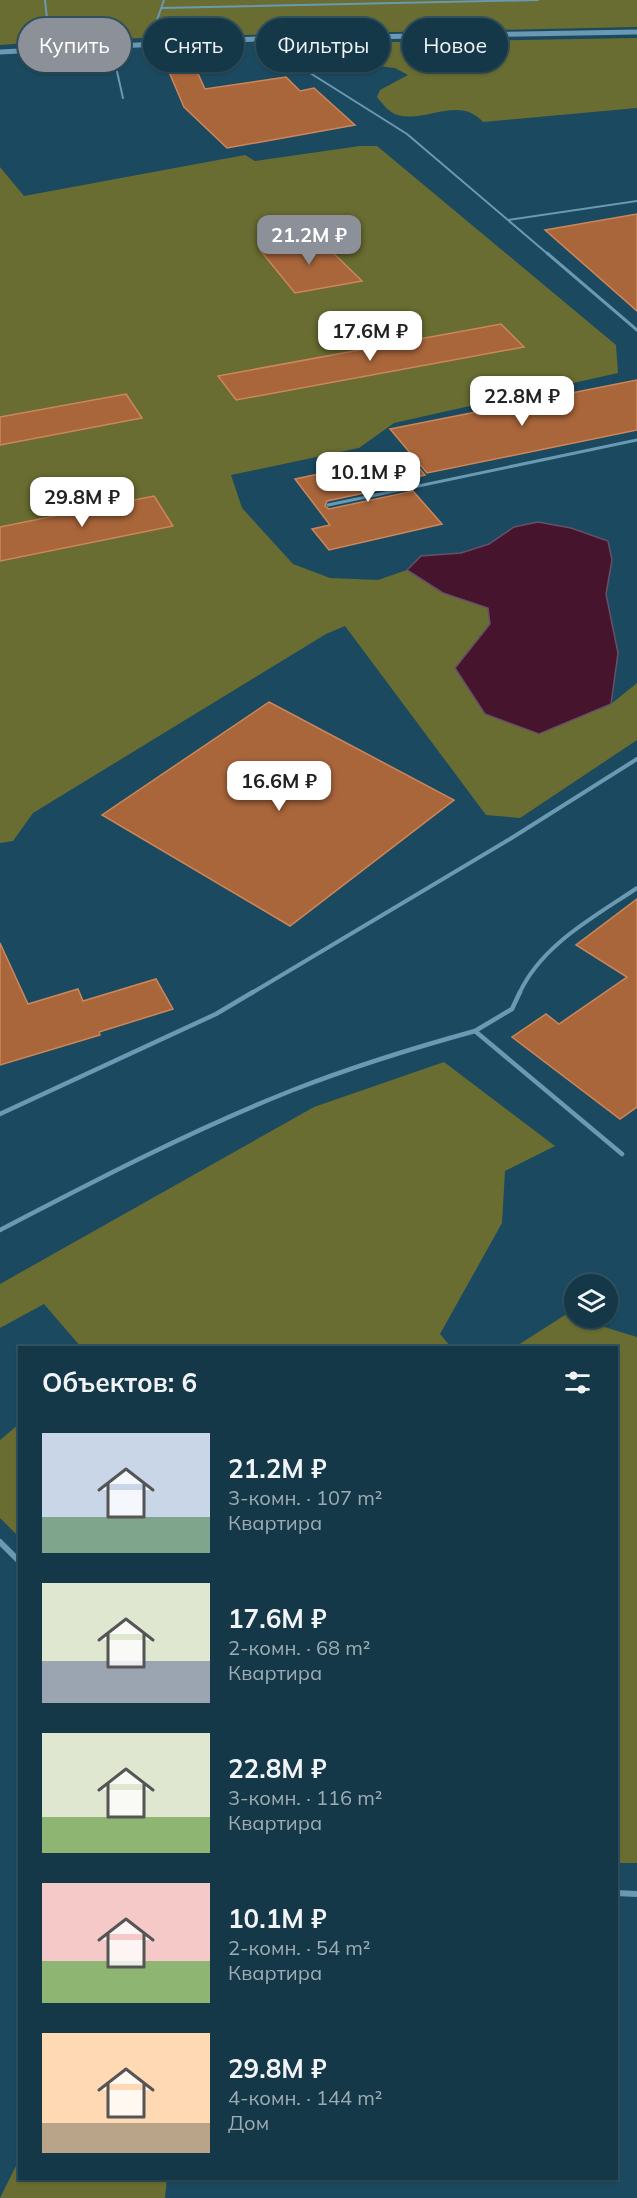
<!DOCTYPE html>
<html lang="ru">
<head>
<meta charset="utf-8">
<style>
  :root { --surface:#143848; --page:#1d3f4f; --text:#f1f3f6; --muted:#9dacb4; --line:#335260; --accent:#8c9099 }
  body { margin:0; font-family:Mulish,sans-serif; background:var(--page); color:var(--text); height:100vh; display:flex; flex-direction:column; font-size:22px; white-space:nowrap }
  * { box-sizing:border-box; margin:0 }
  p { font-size:20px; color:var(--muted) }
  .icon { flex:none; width:33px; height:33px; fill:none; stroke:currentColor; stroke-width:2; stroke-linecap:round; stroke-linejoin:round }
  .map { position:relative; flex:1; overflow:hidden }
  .side { position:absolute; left:18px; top:1346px; width:600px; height:834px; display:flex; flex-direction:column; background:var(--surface); border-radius:0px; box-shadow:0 2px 4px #0004,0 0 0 2px var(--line) }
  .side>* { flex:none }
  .banner { position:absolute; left:18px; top:18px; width:602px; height:54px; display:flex; gap:12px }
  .buttons { position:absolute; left:564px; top:1274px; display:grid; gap:12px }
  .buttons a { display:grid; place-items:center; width:54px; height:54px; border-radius:50%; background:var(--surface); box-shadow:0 2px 4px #0004,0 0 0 2px var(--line); font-size:30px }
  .price { position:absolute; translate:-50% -51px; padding:0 14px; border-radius:12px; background:#fff; color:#222; font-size:20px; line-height:39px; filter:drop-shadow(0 2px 3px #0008) }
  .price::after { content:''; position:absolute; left:50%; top:36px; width:18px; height:14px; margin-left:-9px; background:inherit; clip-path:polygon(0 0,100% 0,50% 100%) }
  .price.on { background:var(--accent); color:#fff }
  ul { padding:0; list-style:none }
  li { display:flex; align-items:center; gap:18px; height:150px; padding:0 24px }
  li span { display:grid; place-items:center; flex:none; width:168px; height:120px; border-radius:0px; color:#555 }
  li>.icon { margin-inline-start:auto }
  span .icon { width:72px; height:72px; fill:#fffc; stroke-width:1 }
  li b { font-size:26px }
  h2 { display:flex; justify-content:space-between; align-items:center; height:72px; padding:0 24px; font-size:26px }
  .tag { padding:0 21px; border-radius:27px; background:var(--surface); box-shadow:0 2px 4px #0004,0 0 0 2px var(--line); font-size:21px; line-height:54px }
  .tag.on { background:var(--accent); color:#fff }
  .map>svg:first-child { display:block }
  .green { fill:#696d31 }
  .water { fill:#47142e; stroke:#664f68; stroke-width:1.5 }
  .building { fill:#aa663b; stroke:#cc865a; stroke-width:1.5 }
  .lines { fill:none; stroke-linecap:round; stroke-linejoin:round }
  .service-far4 { stroke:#6999b3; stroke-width:2 }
  .service-far3 { stroke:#6999b3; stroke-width:3 }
  .service-far2 { stroke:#6999b3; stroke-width:4 }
  .service-far1 { stroke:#6999b3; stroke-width:4.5 }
  .service { stroke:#6999b3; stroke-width:6 }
  .tertiary { stroke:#6999b3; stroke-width:5 }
</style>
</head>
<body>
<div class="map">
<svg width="637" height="2198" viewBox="0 0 637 2198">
  <rect width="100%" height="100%" fill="#1b4a60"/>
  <!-- green -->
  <path class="green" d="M0,0H637V27L200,36L54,41L0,45Z
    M637,38V108L483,122C459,95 426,123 398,115C389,113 383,104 377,97L380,90L408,75L395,68L294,56L274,44Z
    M360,146H377L616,345L618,373L394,423L359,448L231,475L242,508L293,564L330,578L378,580L407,570L443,593L488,608L490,623L455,668L611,704L637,683V740L520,818L486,815L345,626L326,634L33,813L13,841L0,843V167L24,196L245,155L255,161Z
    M444,1062L555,1146L505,1171L502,1223L440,1334L451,1347H81L44,1304L0,1328V1284L314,1107Z
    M565,1315L637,1337V1863H616V1347H515Z
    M19,1424V1537L0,1518V1440Z
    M19,2160L20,2178H167L165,2198H0Z"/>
  <!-- water -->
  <path class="water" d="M538,522L571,528L608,541L612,560L606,594L618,653L611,704L539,734L485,714L455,668L490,624L488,608L443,593L407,570L421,556L461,553L489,544L514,527Z"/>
  <!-- building -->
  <path class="building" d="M190,56L205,89L286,77L300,91L314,88L355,125L227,148L184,107L163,58Z
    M637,214V311L545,230Z
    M319,239L362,281L295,293L260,250Z
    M501,324L524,347L236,400L218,376Z
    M637,380V430L427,473L390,429Z
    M126,394L142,418L0,445V417Z
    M408,455L425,475L403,480L407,484L327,501L325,506L329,509L413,491L442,524L329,550L312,529L330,525L295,479Z
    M154,496L173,526L0,561V527Z
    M269,702L454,800L290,926L102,815Z
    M637,899V1107L620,1119L512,1037L546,1014L559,1024L627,977L576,945Z
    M0,943L28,1004L78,989L83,1001L156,979L173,1009L99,1032L100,1035L0,1065Z"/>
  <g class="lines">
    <!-- service-far4 -->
    <path class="service-far4" d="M45,0L50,48
      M161,8L538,0
      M256,39L407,134L549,255
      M149,43L164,0
      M111,45L123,98
      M508,220L637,201"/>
    <!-- service-far3 -->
    <path class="service-far3" d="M547,253L637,330
      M328,505L637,440"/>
    <!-- service-far2 -->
    <path class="service-far2" d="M250,994L510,839L637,759
      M519,994C541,945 594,917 637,888"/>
    <!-- service-far1 -->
    <path class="service-far1" d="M475,1031L512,1009L520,992
      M0,1114L216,1014L253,992
      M0,1230C96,1180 192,1130 293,1090C352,1067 413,1048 475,1031L622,1154"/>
    <!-- service -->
    <path class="service" d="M0,1542L20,1562
      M616,1893L637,1894"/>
    <!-- tertiary -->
    <path class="tertiary" d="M0,52L256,39L637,32"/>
  </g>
</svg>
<div class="buttons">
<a><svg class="icon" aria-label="layers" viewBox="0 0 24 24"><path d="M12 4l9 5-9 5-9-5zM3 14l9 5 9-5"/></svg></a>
</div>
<b class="price on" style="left:309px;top:266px">21.2M ₽</b>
<b class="price" style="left:370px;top:362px">17.6M ₽</b>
<b class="price" style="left:522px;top:427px">22.8M ₽</b>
<b class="price" style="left:368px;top:503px">10.1M ₽</b>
<b class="price" style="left:82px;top:528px">29.8M ₽</b>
<b class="price" style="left:279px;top:812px">16.6M ₽</b>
<div class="banner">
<a class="tag on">Купить</a>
<a class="tag">Снять</a>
<a class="tag">Фильтры</a>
<a class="tag">Новое</a>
</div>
<section class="side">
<h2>Объектов: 6<svg class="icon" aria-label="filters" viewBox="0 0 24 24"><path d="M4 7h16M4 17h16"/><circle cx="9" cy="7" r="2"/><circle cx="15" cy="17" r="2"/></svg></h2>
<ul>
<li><span style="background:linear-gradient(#c9d6e8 70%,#7fa58c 0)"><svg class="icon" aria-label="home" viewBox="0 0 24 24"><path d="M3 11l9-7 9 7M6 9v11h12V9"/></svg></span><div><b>21.2M ₽</b><p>3-комн. · 107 m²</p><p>Квартира</p></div></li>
<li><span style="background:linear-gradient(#dfe7d0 65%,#9aa5b1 0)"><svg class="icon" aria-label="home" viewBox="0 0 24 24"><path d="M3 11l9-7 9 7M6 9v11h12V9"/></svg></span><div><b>17.6M ₽</b><p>2-комн. · 68 m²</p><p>Квартира</p></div></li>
<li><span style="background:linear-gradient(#dfe7d0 70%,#8fb573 0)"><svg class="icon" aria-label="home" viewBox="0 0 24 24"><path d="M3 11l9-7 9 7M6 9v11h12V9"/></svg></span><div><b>22.8M ₽</b><p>3-комн. · 116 m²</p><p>Квартира</p></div></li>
<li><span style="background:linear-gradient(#f6c9c9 65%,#8fb573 0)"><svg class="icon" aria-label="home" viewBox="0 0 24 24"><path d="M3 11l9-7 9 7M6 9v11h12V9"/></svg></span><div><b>10.1M ₽</b><p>2-комн. · 54 m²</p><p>Квартира</p></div></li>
<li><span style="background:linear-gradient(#ffd9b3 75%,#b9a48a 0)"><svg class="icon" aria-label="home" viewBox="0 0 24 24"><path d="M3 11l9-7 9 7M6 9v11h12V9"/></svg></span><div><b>29.8M ₽</b><p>4-комн. · 144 m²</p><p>Дом</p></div></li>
</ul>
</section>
</div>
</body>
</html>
